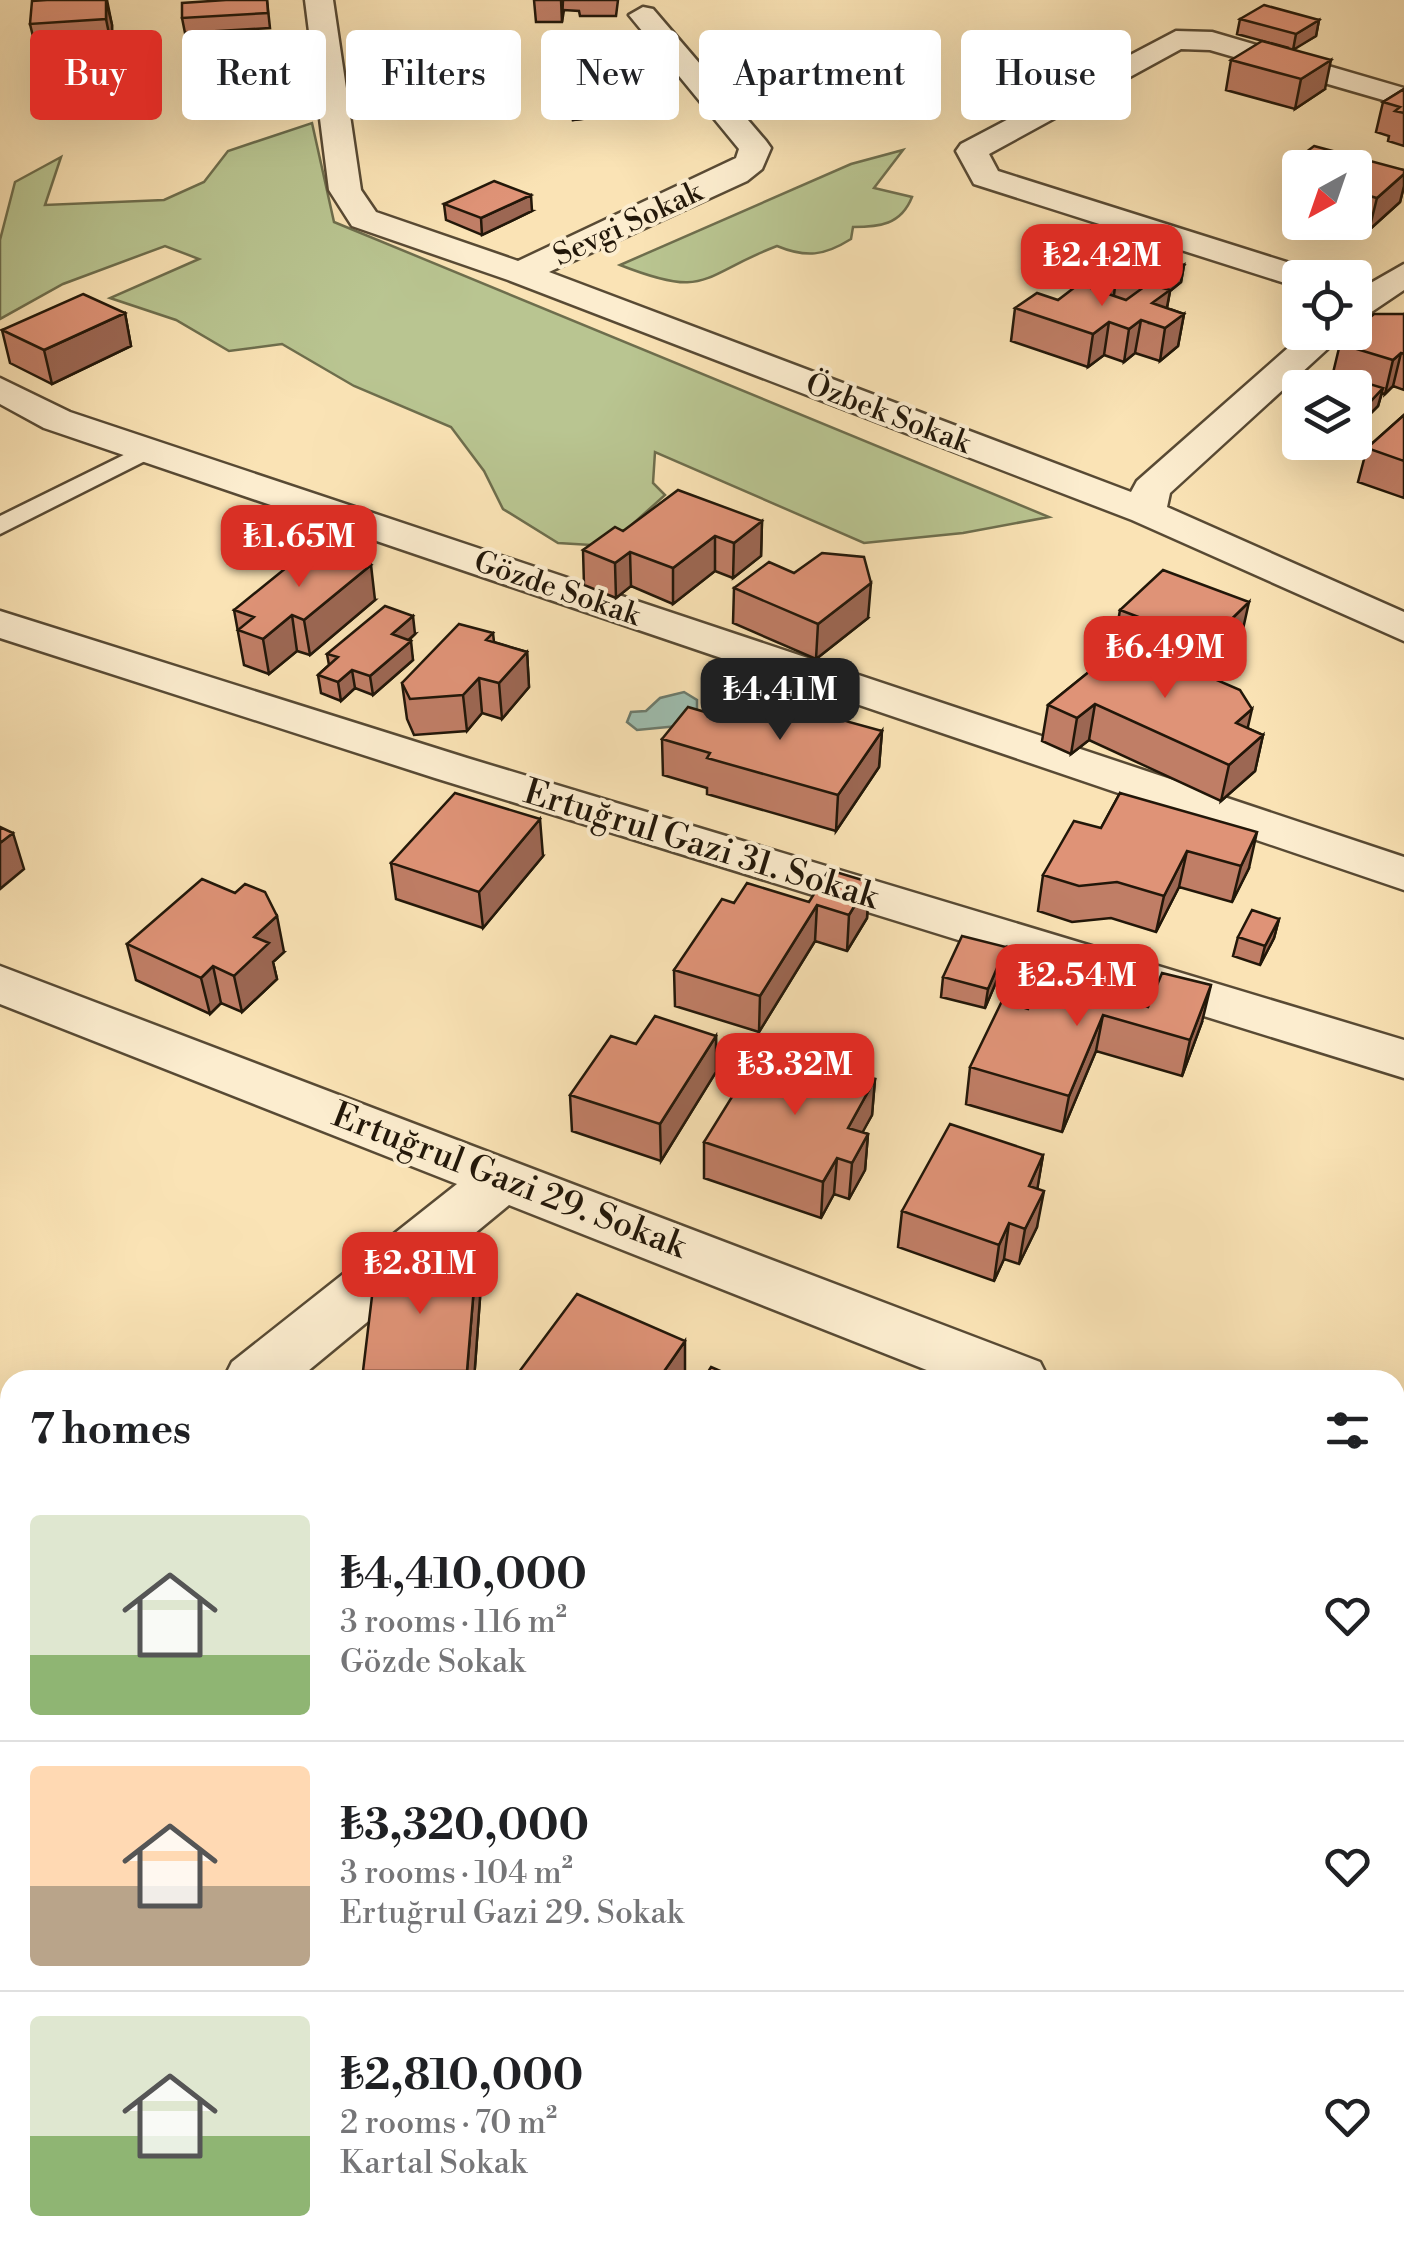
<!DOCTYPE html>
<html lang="en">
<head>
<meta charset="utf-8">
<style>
  :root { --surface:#fff; --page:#f6f6f6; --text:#202124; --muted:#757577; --line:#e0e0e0; --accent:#d93025 }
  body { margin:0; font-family:"Libre Bodoni",serif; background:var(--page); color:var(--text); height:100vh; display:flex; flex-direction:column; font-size:38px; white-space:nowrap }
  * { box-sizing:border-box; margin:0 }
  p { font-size:32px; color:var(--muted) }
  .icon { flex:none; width:55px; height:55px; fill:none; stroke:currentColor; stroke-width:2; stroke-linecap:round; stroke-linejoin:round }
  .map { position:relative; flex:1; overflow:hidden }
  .drawer { position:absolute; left:0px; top:1370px; width:1405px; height:892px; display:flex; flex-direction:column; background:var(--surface); border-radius:30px 30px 0 0; box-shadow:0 10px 40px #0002 }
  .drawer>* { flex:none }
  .top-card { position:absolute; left:30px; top:30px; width:1345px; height:90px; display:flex; gap:20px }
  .needle { width:65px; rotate:220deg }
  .buttons { position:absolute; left:1282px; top:150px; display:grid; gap:20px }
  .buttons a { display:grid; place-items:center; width:90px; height:90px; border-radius:10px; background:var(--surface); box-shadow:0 10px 40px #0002; font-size:50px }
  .price { position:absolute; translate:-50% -85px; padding:0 22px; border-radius:20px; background:var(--accent); color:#fff; font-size:32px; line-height:65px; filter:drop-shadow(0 2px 5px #0008) }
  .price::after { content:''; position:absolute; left:50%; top:60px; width:30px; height:22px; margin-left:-15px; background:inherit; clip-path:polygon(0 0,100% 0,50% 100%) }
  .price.on { background:#222; color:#fff }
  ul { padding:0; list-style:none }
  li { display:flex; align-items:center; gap:30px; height:250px; padding:0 30px }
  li+li { border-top:2px solid var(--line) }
  li span { display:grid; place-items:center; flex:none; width:280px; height:200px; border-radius:10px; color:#555 }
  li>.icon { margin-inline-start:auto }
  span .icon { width:120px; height:120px; fill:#fffc; stroke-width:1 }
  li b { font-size:42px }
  h2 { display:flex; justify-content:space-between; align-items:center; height:120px; padding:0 30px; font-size:42px }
  .tag { padding:0 35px; border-radius:10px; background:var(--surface); box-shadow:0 10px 40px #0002; font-size:35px; line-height:90px }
  .tag.on { background:var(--accent); color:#fff }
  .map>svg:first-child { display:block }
  .green { fill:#b9c591; stroke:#6e6e4d; stroke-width:2.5 }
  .water { fill:#9ebeb0; stroke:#6c7b6d; stroke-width:2.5 }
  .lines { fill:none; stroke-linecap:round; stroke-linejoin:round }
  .service-casing { stroke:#584a34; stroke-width:5 }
  .minor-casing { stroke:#584a34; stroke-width:5 }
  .tertiary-casing { stroke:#584a34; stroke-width:5 }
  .path { stroke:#221709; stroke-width:9; stroke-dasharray:4 6; stroke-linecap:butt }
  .service { fill:#fcedcf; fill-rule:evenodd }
  .minor { fill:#fcedcf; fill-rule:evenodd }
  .tertiary { fill:#fcedcf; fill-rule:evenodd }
  .wall { fill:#c07e66; stroke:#221709; stroke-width:2.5 }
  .shaded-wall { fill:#9c6753; stroke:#221709; stroke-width:2.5 }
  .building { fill:#df9377; stroke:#221709; stroke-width:2.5 }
  .labels { text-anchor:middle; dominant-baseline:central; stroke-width:8; stroke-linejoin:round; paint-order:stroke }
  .far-street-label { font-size:30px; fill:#221709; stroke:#fcedcf }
  .street-label { font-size:35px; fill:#221709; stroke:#fcedcf }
</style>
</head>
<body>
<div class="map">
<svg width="1404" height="2261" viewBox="0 0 1404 2261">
  <rect width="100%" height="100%" fill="#fae3b5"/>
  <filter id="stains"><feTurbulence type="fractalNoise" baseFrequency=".002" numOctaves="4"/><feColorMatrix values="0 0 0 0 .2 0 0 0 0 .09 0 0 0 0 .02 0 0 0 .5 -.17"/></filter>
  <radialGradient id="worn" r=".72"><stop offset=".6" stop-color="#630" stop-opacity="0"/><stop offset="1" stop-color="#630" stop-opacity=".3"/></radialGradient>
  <!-- green -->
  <path class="green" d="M312,123L334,222L1049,517L963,533L864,543L655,452L653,483L665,495L608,546L558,543L503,509L484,471L451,427L354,386L282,344L229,351L176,320L110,298L199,259L165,246L63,284L0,319V240L15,182L61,157L45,205L164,200L204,182L228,151Z
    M903,150L874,188L912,197C901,225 879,227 853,227L851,239C824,256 806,258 777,246C699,276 709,300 620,265L851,164Z"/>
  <!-- water -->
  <path class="water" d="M684,692L697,700V713L678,726L637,730L627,722L631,712L646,711L660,698Z"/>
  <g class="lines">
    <!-- service casing -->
    <g class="service-casing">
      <path id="service" d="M146,444L158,451L155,456L0,534V516Z"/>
    </g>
    <!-- minor casing -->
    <g class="minor-casing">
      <path id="minor" d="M305,0H333L361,190L376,212L518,261L736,158L739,149L629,15L643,7L653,9L766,141L771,148L762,169L747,181L549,272L1131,492L1137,481L1306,332H1346L1170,493L1167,507L1404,612V641L1132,520L508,280L352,226L329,190Z
        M1176,31L1212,32L1404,88V106L1210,50L1181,49L989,154L998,171L1315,271L1320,278H1300V288L1291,285L974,184L956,151L961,144Z
        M1404,264V290L1367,315L1355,319V292Z
        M0,378L70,412L1404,857V890L44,428L0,404Z
        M0,611L467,758L1404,1040V1078L435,778L0,638Z
        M0,966L1040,1362L1049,1380H952L509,1205L297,1380H223L232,1362L457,1184L0,1004Z
        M1395,1502L1404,1505V1563L1395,1560Z
        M0,2181L10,2185V2252H91L94,2261H0Z"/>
    </g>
    <!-- tertiary casing -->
    <g class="tertiary-casing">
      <path id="tertiary" d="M1404,1442V1511L1395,1514V1446Z
        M776,2252H862L858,2261H773Z"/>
    </g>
    <!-- path -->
    <path class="path" d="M1395,1666L1404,1653
      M987,2261L993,2252"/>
    <!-- service -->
    <use href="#service" class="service"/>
    <!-- minor -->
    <use href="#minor" class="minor"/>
    <!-- tertiary -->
    <use href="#tertiary" class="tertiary"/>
  </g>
  <!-- wall -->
  <path class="wall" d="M107,0L112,25V48L37,53L30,24Z
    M267,0L270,28L185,33L182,18Z
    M534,0H618L616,16H580L579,11L564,10L562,22H536Z
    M1240,19L1319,20L1316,36L1293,49L1325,89L1295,109L1226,90L1231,60L1289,48L1237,34Z
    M553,62L641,82V112L573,120L554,92Z
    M1404,89V146L1388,141L1389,136L1376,132L1383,102Z
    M1293,162L1404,170V186L1400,202L1369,230L1344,222H1355V168H1300V197L1287,193Z
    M444,204L532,211L482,235L446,220Z
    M1184,265L1181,282L1170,291L1167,308L1184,314L1178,346L1160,361L1135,353L1124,362L1104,355L1088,367L1011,341L1015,308L1058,300L1088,287L1089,278L1121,270Z
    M125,313L131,346L52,384L10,363L2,330Z
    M1404,314V390L1393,386L1385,394L1382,393L1378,406L1365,419L1355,416V388H1320L1333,373L1340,344Z
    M1404,415V498L1358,482L1367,448Z
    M762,521L761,556L733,578L715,571L673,604L631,586L616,598L584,585L583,550L623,531Z
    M734,588L868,618L816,659L733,623Z
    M375,600L310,655L297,651L269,674L244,665L234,610Z
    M1120,610L1241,638L1204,674L1247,728L1263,735L1255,771L1221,801L1089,740L1071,754L1042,741L1048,705L1120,647L1114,645Z
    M493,633L494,642L527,652L529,687L502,719L482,713L467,731L414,735L407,719L402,683Z
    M415,634L409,640L413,660L373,695L355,688L341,701L321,693L318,675L329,665L327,654Z
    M736,721L882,731L879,767L836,831L707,794V788L663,775L662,739Z
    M1120,793L1249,868L1232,902L1179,887L1156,932L1111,918L1072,922L1038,911L1043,875L1101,828Z
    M543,856L483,928L396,899L391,863Z
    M869,882L867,918L847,951L815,941L759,1032L675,1006L674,970L734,903L809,902Z
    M1279,919L1274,938L1260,965L1233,956L1238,937Z
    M127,944L284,952L273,962L277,979L242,1012L221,1003L210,1014L136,980Z
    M1006,947L1003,966L985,1008L941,997L943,977Z
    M1028,1009L1202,1022L1182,1076L1096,1051L1062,1132L966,1104L970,1067Z
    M716,1036V1072L661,1161L572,1131L570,1095L636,1044Z
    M875,1079L872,1115L862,1132L868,1134L865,1170L849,1199L834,1194L821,1218L704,1178V1142L779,1082Z
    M1043,1155L1037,1189V1227L1019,1264L1004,1259L994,1281L898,1247L902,1211Z
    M480,1298L474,1380H365L363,1371Z
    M1404,1733V1802L1395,1797V1747Z
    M1395,1828L1404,1834V1993L1395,2007Z"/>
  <!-- shaded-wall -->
  <path class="shaded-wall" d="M106,0L112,25V48L106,19Z
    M561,0H563L562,22Z
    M1319,20L1316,36L1293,50L1296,34Z
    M1331,60L1325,89L1295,109L1301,79Z
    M641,82V112L573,120L571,90Z
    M1404,174V186L1400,202L1369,230L1377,198Z
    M531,195L532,211L482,235L481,218Z
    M1184,265L1181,282L1170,291L1164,323H1149L1152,289Z
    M1116,278L1114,295L1106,301L1108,284Z
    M125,313L131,346L52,384L44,350Z
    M1184,314L1178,346L1160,361L1165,328Z
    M1141,320L1135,353L1124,362L1129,329Z
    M1109,322L1104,355L1088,367L1093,334Z
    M1401,353L1393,386L1385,394L1393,360Z
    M1383,388L1378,406L1365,419L1370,402Z
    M762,521L761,556L733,578L734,543Z
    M715,536V571L673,604V568Z
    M630,552L631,586L616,598L615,563Z
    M371,565L375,600L310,655L304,620Z
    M871,583L868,618L816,659L818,624Z
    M1249,602L1241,638L1199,679L1207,643Z
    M292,615L297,651L269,674L263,639Z
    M413,616L415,634L394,653L392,634Z
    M411,641L413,660L373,695L370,676Z
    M527,652L529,687L502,719L499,683Z
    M352,670L355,688L341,701L338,682Z
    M479,678L482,713L467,731L463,695Z
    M1095,704L1089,740L1071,754L1077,718Z
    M1252,709L1244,744L1236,723Z
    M882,731L879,767L836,831L838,795Z
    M1263,735L1255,771L1221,801L1229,765Z
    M540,819L543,856L483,928L479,892Z
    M1257,832L1249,868L1232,902L1241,866Z
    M13,833L24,869L0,889V843Z
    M1187,851L1179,887L1156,932L1164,896Z
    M869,882L867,918L847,951L849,915Z
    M817,905L815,941L759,1032L760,996Z
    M277,916L284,952L273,962L277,979L242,1012L234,976L254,937Z
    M1279,919L1274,938L1260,965L1265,946Z
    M1006,947L1003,966L985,1008L988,989Z
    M213,966L221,1003L210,1014L201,978Z
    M1211,985L1202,1022L1182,1076L1190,1040Z
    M1103,1015L1096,1051L1062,1132L1069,1096Z
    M716,1036V1072L661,1161L660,1124Z
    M875,1079L872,1115L847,1161L848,1128Z
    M868,1134L865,1170L849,1199L852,1163Z
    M1043,1155L1037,1191L1029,1186Z
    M837,1158L834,1194L821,1218L823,1182Z
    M1044,1191L1037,1227L1019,1264L1025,1229Z
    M1009,1223L1004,1259L994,1281L999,1245Z
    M476,1263L480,1298L474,1380H468L467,1371Z
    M685,1341V1376L683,1380H658Z
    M10,1666V1713L7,1716L0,1702V1676Z
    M10,2021V2066L8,2068L0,2057V2031Z
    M462,2252H469V2261H461Z"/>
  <!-- building -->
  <path class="building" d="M47,0H106V19L30,24L32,1Z
    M226,0H267L268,13L182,18V3Z
    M1264,5L1319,20L1296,34L1240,19Z
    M1262,41L1331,60L1301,79L1231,60Z
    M621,55L641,82L571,90L553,62Z
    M1404,89V113L1395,111L1400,107L1383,102Z
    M1314,146L1404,170V174L1377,198L1355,192V168H1314L1293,162Z
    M494,181L531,195L481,218L444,204Z
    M1145,253L1184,265L1156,286L1148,284L1144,286L1116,278L1108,284L1089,278L1106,265L1121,270Z
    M1079,284L1126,300L1148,284L1170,290L1152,303L1184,314L1165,328L1141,320L1129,329L1109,322L1093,334L1015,308L1037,293L1058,300Z
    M83,294L125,313L44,350L2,330Z
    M1374,314H1404V354L1401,353L1393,360L1340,344L1353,332H1355V330Z
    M1333,373L1383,388L1370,402L1355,397V388L1320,387Z
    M1404,415V461L1367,448Z
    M678,490L762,521L734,543L715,536L673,568L630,552L615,563L583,550L615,527L623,531Z
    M313,546L371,565L304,620L292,615L263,639L238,630L254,617L234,610Z
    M822,553L864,557L871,583L818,624L734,588L769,562L794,573Z
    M1163,570L1249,602L1207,643L1120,610Z
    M385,606L413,616L392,634L411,641L370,676L352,670L338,682L318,675L338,657L327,654Z
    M459,624L493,633L486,640L527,652L499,683L479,678L463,695L410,699L402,683Z
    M1127,641L1240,690L1252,709L1236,723L1263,735L1229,765L1095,704L1077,718L1048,705Z
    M755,696L882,731L838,795L707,758L710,753L662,739L688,707L736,721Z
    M455,793L540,819L479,892L391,863Z
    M1120,793L1257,832L1241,866L1187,851L1164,896L1117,882L1079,886L1043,875L1074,821L1101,828Z
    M0,827L13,833L0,843Z
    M829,870L869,882L849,915L817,905L760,996L674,970L722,899L734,903L747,883L809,902Z
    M202,879L235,893L245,884L265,892L277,916L254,937L269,943L234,976L213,966L201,978L127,944Z
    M1252,910L1279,919L1265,946L1238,937Z
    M962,936L1006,947L988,989L943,977Z
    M1162,973L1211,985L1190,1040L1103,1015L1069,1096L970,1067L1002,1001L1028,1009L1043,977L1148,1007Z
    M655,1016L716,1036L660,1124L570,1095L611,1036L636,1044Z
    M795,1054L875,1079L848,1128L868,1134L852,1163L837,1158L823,1182L704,1142L748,1071L779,1082Z
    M950,1124L1043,1155L1029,1186L1044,1191L1025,1229L1009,1223L999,1245L902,1211Z
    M376,1263H476L467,1371H363Z
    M577,1294L685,1341L658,1380H513Z
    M711,1367L741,1380H703Z
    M10,1575V1666L0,1676V1584Z
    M1404,1733V1761L1395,1755V1747Z
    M1395,1828L1404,1834V1977L1395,1971Z
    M10,1869V2021L0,2031V1878Z
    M288,2252H462L461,2261H287Z
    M1029,2252H1223L1217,2261H1023Z"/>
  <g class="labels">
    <!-- far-street labels -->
    <g class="far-street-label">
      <text transform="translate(628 224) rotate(-25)">Sevgi Sokak</text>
      <text transform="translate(888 414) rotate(21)">Özbek Sokak</text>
      <text transform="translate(557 589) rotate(19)">Gözde Sokak</text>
    </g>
    <!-- street labels -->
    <g class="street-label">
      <text transform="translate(701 845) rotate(17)">Ertuğrul Gazi 31. Sokak</text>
      <text transform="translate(509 1181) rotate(21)">Ertuğrul Gazi 29. Sokak</text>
    </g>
  </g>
  <rect width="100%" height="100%" filter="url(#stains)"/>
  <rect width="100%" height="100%" fill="url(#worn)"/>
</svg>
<div class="buttons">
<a><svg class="needle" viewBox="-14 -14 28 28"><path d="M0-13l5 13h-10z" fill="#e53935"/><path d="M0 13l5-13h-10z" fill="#757577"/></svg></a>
<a><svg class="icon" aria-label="locate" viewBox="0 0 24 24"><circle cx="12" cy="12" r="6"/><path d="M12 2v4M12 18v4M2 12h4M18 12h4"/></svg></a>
<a><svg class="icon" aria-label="layers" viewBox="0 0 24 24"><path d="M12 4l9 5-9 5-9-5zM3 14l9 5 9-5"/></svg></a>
</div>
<b class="price" style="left:1102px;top:309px">₺2.42M</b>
<b class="price" style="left:299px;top:590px">₺1.65M</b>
<b class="price" style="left:1165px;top:701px">₺6.49M</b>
<b class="price on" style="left:780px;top:743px">₺4.41M</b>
<b class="price" style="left:1077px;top:1029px">₺2.54M</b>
<b class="price" style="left:795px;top:1118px">₺3.32M</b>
<b class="price" style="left:420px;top:1317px">₺2.81M</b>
<div class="top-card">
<a class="tag on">Buy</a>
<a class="tag">Rent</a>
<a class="tag">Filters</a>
<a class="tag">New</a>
<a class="tag">Apartment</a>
<a class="tag">House</a>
</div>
<section class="drawer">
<h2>7 homes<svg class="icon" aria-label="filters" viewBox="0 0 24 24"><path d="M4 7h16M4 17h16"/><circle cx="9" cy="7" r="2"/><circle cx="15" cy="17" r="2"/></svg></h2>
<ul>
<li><span style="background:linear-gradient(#dfe7d0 70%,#8fb573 0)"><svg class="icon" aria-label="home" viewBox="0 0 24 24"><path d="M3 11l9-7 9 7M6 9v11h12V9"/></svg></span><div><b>₺4,410,000</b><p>3 rooms · 116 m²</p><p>Gözde Sokak</p></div><svg class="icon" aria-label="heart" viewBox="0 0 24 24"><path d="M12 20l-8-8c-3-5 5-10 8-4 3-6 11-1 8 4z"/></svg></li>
<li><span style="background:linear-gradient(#ffd9b3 60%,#b9a48a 0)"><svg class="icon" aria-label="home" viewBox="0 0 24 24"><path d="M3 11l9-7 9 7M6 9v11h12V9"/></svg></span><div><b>₺3,320,000</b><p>3 rooms · 104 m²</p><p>Ertuğrul Gazi 29. Sokak</p></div><svg class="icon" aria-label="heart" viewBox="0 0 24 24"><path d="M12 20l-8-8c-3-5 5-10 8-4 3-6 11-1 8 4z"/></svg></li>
<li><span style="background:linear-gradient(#dfe7d0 60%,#8fb573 0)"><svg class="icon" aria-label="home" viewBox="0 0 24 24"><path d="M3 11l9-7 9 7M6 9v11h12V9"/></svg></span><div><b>₺2,810,000</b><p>2 rooms · 70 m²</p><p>Kartal Sokak</p></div><svg class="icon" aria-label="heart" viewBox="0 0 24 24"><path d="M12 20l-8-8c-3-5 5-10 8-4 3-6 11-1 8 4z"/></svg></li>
</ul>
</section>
</div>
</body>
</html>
